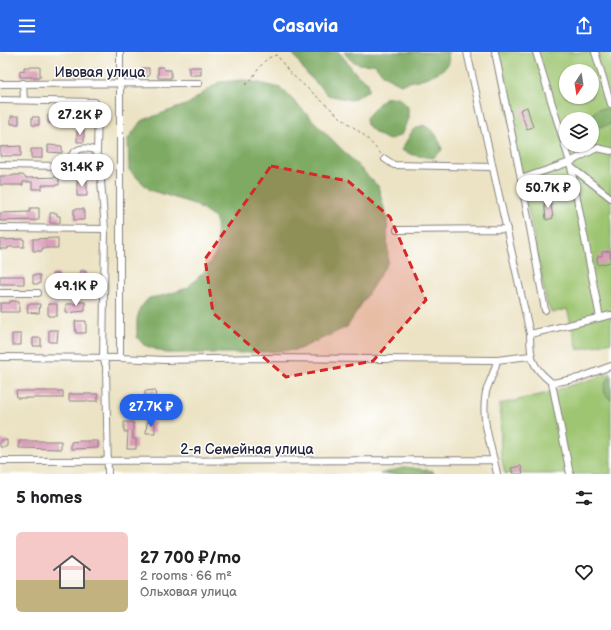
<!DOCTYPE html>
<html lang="en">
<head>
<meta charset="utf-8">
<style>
  :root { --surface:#fff; --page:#f2f2f2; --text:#202124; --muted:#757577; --line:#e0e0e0; --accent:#2563eb }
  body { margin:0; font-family:"Balsamiq Sans",sans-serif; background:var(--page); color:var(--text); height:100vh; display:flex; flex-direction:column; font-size:15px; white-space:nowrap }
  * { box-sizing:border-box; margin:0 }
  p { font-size:13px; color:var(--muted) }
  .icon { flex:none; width:22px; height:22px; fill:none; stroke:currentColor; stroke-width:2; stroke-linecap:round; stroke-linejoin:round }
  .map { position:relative; height:422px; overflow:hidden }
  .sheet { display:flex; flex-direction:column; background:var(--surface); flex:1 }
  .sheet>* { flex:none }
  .needle { width:26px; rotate:192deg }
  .fabs { position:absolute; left:559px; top:12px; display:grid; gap:8px }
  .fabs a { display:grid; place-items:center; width:40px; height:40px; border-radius:50%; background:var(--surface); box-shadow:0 1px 3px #0004; font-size:20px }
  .price { position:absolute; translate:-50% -34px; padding:0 9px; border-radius:14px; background:#fff; color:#222; font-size:13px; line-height:26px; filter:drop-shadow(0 1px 2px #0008) }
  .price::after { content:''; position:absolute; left:50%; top:24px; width:12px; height:9px; margin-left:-6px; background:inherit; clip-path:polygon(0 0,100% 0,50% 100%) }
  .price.on { background:var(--accent); color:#fff }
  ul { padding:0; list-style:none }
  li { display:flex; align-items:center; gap:12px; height:100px; padding:0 16px }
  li+li { border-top:1px solid var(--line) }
  li span { display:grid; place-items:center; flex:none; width:112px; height:80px; border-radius:6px; color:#555 }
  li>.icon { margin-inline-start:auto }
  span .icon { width:48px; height:48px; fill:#fffc; stroke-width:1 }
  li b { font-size:17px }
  h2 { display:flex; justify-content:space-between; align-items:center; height:48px; padding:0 16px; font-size:17px }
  header { display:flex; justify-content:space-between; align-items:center; height:52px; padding:0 16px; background:var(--accent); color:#fff; font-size:18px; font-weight:800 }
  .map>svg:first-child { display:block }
  .green { fill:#9ec571; stroke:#607456; fill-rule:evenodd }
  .forest { fill:#7eaa63; stroke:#50664f }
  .building { fill:#da9cb8 }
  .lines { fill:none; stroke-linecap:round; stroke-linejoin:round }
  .minor-casing { stroke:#878280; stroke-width:8 }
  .path { stroke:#878280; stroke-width:1; stroke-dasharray:3 3; stroke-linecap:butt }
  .minor { stroke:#fff; stroke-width:6 }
  .marked { fill:#d62828; fill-opacity:0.2; stroke:#d62828; stroke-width:3; stroke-dasharray:8 5; stroke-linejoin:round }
  .labels { text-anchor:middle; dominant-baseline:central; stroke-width:3; stroke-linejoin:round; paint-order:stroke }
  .street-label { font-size:14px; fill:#22223b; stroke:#fff }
</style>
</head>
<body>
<header><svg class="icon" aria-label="menu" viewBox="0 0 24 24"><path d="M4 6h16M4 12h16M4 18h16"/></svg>Casavia<svg class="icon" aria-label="share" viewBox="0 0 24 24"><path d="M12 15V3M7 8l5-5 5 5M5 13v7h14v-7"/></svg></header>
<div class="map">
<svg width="611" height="422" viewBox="0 0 611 422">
  <rect width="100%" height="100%" fill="#fff"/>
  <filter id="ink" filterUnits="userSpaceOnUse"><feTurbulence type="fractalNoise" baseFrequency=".025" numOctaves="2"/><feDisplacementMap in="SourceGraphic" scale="8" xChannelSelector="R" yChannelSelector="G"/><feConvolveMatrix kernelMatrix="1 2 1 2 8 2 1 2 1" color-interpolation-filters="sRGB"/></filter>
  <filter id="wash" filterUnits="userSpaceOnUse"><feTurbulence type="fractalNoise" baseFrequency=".012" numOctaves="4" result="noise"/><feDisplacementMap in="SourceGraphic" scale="16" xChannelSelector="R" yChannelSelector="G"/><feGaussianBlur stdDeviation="0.9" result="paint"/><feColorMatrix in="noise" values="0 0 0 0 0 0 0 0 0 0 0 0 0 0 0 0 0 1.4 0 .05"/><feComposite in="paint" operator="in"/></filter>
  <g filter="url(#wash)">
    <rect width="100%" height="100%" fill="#ece3c4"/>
    <!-- green -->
    <path class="green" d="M496,0H611V290L578,298L567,257L552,261L547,252ZM566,19H592V45H566ZM566,67H592V93H566Z
      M611,321V422H505L501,404L500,352L544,342Z"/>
    <!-- forest -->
    <path class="forest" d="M292,0H339L358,24L368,30L369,38L351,48L328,43L306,21Z
      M344,0H448L449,12C436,25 418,28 401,32L385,24L374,12C360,14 352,12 344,0Z
      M245,28L281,36L378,134L387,167L388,210L347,275L297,298L242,301H166L144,293L137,285V267L140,256L149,246L166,243L187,236L204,220L217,199L216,167L194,152L150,138L129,118L128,87L141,69L188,52L219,30Z
      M398,45L408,55V67L401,83L389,88L377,82L367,73L366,66L384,46Z
      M598,57H608L611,59V72L599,75L592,73V67H588V66Z
      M423,73C435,79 439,85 442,98L433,106L413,103L401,98L413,78Z
      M611,323V348C601,341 603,331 611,323Z
      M406,415L433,419L434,422H380Z"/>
    <g id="blocks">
      <!-- building -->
      <path class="building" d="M24,15H40V25H20V18L24,19Z
        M158,15H163L165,18H171V26H158Z
        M189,15H201V23H189Z
        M142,16H149V24L142,25Z
        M527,55L533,75L527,77L520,58Z
        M48,63H80V71H48Z
        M11,64H19V72H11Z
        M32,65H39V73H32Z
        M77,78H84V90H77Z
        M48,93L62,94V101L48,100Z
        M21,94V104H0V95Z
        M31,97H42V106H31Z
        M13,123H23L26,126L59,125V133H42V137H32V130H23V133H0V124H13Z
        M77,129H87V144H77Z
        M550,146L553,166L546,168L544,147Z
        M30,156H39V168L0,169V161L30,160Z
        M74,157H84V168H74Z
        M50,161H57V164H60V171H50Z
        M58,186V196H42V199H33V187Z
        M24,187V195H8V197H0V188Z
        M610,199L611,210L598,213L597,207L598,204H602V200Z
        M80,219H86V232H77V223H80Z
        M52,222H59V233L52,232Z
        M33,223H40V232H33Z
        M0,224H24V232H0Z
        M10,249H19V260H0V251H10Z
        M76,250H85V259L66,261V252H76Z
        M28,252H40L39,261L27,260Z
        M48,252H57V264H48Z
        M75,269H86V281H76Z
        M49,278H58L57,290H49Z
        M12,282H21V293H12Z
        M33,286H41V294H33Z
        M155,338L156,347H145V339Z
        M16,339H63V346H17Z
        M69,342H98V349H69Z
        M124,370H133V387H136V397H127L128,380H124Z
        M147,370L155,371V381H146Z
        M0,388H7V395H0Z
        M19,389H61V397L19,396Z
        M81,389H98V396L71,397V390Z
        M521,414L523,422H513L511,416Z"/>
    </g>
  </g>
  <g filter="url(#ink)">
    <use href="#blocks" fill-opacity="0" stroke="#878280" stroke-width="1"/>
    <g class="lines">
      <!-- minor casing -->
      <g class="minor-casing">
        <path id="minor" d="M467,0L530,282C530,307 532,315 552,331L570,422
          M495,0L521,127
          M536,0L570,110L600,266
          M595,0L611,52
          M23,31L24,48
          M0,32L199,31
          M0,48L95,50L98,58L97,101
          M385,107L394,113L492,115
          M0,113L64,114C72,102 77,92 94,98L99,105L105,177L103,306L106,314L108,422
          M571,115L611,146
          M0,176L105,177
          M397,178L507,177
          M0,241H38
          M545,258L521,127L570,110L597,96L611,99
          M530,282L611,263
          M0,305L120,306L165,308L262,306L497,308L530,304
          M120,306V0
          M552,331L579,326L611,314
          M0,409L494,408
          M497,422C492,395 480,368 486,340C489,329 495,320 497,308"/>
      </g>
      <!-- path -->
      <path class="path" d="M245,33C258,23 261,5 277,3L289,20L340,65L365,84L382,103"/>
      <!-- minor -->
      <use href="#minor" class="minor"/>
    </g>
  </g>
  <!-- marked area -->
  <path class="marked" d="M271,114L348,129L390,165L426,248L373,309L286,325L213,261L205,207Z"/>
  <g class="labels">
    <!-- street labels -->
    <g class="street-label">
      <text x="100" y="20">Ивовая улица</text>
      <text x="247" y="397">2-я Семейная улица</text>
    </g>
  </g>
</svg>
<div class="fabs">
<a><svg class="needle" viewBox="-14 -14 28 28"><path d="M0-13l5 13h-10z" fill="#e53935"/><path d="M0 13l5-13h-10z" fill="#757577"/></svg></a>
<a><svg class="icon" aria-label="layers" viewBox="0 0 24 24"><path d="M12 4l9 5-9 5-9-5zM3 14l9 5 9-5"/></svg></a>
</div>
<b class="price" style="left:80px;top:84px">27.2K ₽</b>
<b class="price" style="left:82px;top:136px">31.4K ₽</b>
<b class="price" style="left:548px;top:157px">50.7K ₽</b>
<b class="price" style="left:76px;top:255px">49.1K ₽</b>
<b class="price on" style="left:151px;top:376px">27.7K ₽</b>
</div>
<section class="sheet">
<h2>5 homes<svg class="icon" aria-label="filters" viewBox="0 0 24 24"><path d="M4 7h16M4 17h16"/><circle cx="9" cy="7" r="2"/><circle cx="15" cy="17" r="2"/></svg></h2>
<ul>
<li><span style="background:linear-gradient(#f6c9c9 60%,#c2b280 0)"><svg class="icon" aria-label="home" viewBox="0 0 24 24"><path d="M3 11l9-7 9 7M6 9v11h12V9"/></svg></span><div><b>27 700 ₽/mo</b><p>2 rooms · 66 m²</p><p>Ольховая улица</p></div><svg class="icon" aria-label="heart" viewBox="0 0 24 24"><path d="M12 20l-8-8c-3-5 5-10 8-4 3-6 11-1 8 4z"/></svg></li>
</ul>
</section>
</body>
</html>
